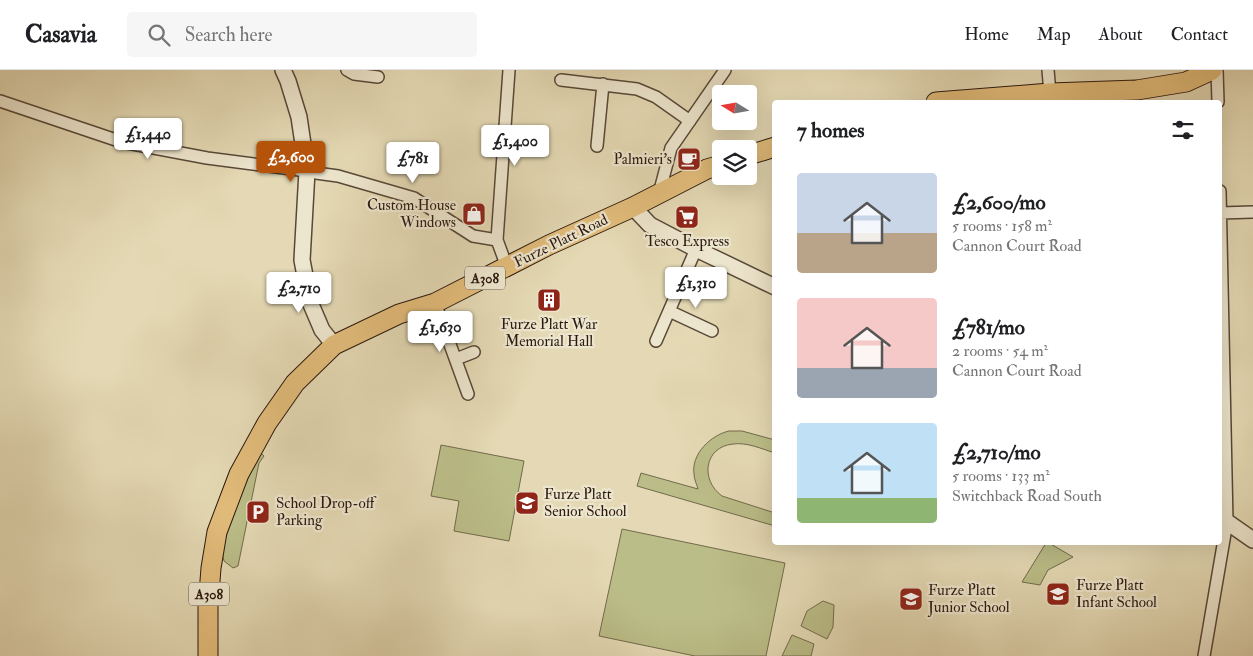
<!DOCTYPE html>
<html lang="en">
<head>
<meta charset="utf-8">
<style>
  :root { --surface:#fff; --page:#f6f6f6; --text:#202124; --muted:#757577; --line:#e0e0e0; --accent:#b45309 }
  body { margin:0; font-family:"IM FELL Double Pica",serif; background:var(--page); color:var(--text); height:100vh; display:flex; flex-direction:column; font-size:19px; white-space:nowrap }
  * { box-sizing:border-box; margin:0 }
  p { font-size:16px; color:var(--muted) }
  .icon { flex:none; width:28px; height:28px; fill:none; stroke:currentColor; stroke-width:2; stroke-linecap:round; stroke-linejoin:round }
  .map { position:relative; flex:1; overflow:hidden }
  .details { position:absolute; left:772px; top:30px; width:450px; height:445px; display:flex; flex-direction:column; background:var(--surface); border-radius:5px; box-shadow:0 5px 20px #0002 }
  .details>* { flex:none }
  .needle { width:32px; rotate:281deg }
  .tools { position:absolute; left:712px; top:15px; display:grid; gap:10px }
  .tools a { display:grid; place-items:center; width:45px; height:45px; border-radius:5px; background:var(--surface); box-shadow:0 5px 20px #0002; font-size:25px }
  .price { position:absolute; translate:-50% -42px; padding:0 11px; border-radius:5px; background:#fff; color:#222; font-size:16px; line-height:32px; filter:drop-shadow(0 1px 2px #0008) }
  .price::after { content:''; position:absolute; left:50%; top:30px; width:15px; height:11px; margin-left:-8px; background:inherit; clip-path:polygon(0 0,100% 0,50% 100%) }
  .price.current { background:var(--accent); color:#fff }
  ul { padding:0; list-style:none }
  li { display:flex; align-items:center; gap:15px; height:125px; padding:0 25px }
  li span { display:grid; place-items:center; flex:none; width:140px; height:100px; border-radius:5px; color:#555 }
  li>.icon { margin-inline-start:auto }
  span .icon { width:60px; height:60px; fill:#fffc; stroke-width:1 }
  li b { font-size:21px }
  h2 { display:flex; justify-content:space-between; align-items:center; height:60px; padding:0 25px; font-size:21px }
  header { display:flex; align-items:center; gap:30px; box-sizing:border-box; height:70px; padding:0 25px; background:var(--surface); border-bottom:1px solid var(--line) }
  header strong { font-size:24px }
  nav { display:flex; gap:28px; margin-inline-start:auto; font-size:18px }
  .search { width:350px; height:45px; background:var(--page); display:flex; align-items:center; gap:12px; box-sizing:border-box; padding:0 18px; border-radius:5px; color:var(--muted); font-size:19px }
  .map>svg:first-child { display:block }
  .green { fill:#bbbd88; stroke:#726a4c }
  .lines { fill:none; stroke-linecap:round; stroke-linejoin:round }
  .minor-casing { stroke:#584838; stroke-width:14 }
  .tertiary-casing { stroke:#584838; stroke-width:18 }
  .primary-casing { stroke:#2a180f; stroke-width:21 }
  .minor { stroke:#ede6ce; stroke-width:11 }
  .tertiary { stroke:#ede6ce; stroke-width:15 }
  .primary { stroke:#e2bc7a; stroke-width:19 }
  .labels { text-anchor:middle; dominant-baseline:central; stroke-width:4.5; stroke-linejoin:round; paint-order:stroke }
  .shield { fill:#ede6ce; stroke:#645648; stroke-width:1 }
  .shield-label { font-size:14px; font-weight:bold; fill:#2a180f }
  .poi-label { font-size:15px; fill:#2a180f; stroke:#ede6ce; text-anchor:start }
  .street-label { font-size:15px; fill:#2a180f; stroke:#ede6ce }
</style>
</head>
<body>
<header>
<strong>Casavia</strong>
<div class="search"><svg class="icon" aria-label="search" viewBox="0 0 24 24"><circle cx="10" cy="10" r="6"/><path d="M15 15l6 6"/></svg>Search here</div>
<nav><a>Home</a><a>Map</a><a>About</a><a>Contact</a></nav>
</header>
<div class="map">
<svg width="1253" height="586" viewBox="0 0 1253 586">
  <rect width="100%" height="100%" fill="#e4d9b4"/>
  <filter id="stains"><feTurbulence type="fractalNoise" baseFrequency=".004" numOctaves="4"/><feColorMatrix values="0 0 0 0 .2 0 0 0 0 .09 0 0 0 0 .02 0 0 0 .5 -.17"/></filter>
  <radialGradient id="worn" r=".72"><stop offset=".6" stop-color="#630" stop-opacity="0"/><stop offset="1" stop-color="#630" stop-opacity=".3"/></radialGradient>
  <!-- green -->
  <path class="green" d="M729,361H742L775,370V383C762,379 747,372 733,374C704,377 700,410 722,426L775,443V456L637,416L641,403L698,419C697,415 694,409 694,404C691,384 711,365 729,361Z
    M441,375L524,391L509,471L454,461L459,431L431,426Z
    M262,384L264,386L259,393L238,496L233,498L224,491L222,483L232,442L253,388Z
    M622,459L785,493L766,586H695L599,566Z
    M1046,473H1049L1073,487L1048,500L1040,515L1022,512Z
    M823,531L834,535L833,557L827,569L801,556L807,541Z
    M792,565L814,574L811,586H782Z"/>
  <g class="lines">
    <!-- minor casing -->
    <g class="minor-casing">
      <path id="minor" d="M347,0L354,4L378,7
        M1048,0L1050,23
        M1217,0L1218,32
        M561,10L637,19L656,27L690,51
        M0,31L122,72L207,88L307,101
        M597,76L603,14
        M316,103L338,106L414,128L473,166L497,170
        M659,124L671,78L725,0
        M1220,143L1253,142
        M507,197L497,170L509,0
        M435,233L468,324
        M669,241L712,261
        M656,271L696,179
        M456,289L474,282
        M1204,586L1227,452L1220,121"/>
    </g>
    <!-- tertiary casing -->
    <g class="tertiary-casing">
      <path id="tertiary" d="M283,0L288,11L299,47L307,101L302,190L310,232L322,260L334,275
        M633,137L650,155L696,179L775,217
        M1220,447L1253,470"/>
    </g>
    <!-- primary casing -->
    <g class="primary-casing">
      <path id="primary" d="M936,32L1050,23L1137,20L1186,12L1212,0
        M749,85L775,77
        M208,586V537L211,498L217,462L239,404L267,353L295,313L334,275L399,244L435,233L549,175L633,137L707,99L721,95"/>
    </g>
    <!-- minor -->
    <use href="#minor" class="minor"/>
    <!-- tertiary -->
    <use href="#tertiary" class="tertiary"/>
    <!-- primary -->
    <use href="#primary" class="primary"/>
  </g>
  <!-- icons -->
  <defs>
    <g id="cafe-square" transform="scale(1.25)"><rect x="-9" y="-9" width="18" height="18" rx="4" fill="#8f2418" stroke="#ede6ce"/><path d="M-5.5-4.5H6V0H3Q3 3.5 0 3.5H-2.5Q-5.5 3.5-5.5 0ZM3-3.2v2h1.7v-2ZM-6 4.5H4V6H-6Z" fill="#fff"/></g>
    <g id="shop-square" transform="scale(1.25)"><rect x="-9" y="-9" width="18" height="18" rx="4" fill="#8f2418" stroke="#ede6ce"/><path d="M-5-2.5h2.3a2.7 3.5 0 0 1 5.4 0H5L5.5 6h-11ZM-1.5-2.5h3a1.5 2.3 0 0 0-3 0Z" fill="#fff"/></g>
    <g id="supermarket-square" transform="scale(1.25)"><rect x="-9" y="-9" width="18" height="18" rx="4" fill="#8f2418" stroke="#ede6ce"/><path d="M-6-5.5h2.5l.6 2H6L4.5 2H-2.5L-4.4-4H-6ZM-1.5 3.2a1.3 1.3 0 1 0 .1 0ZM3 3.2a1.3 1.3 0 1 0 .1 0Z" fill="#fff"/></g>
    <g id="building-square" transform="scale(1.25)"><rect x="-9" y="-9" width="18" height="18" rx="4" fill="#8f2418" stroke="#ede6ce"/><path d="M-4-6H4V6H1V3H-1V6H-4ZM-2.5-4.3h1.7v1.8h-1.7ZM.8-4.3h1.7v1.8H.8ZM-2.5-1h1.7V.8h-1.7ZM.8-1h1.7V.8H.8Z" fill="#fff"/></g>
    <g id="school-square" transform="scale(1.25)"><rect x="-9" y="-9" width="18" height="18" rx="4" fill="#8f2418" stroke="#ede6ce"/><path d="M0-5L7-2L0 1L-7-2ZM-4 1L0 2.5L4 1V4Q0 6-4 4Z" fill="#fff"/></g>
    <g id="parking-square" transform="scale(1.25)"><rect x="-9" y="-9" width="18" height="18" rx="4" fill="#8f2418" stroke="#ede6ce"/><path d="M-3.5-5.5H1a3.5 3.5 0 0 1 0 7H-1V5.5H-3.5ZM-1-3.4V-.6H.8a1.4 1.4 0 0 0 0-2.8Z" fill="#fff"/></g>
  </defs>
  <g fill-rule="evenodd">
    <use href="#cafe-square" x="689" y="89"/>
    <use href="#shop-square" x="474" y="144"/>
    <use href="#supermarket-square" x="687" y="147"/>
    <use href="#building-square" x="549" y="230"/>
    <use href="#school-square" x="527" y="433"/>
    <use href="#parking-square" x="258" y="442"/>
    <use href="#school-square" x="1058" y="524"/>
    <use href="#school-square" x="911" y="529"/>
  </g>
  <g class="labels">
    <!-- shield labels -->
    <g class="shield">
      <rect x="465" y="196.5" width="40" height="23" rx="4"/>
      <rect x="189" y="512.5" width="40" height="23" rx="4"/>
    </g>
    <g class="shield-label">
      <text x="485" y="208">A308</text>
      <text x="209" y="524">A308</text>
    </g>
    <!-- poi labels -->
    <g class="poi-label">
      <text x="672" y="89" text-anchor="end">Palmieri's</text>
      <text x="456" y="135" text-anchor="end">Custom House<tspan x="456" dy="17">Windows</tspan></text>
      <text x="687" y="171" text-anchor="middle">Tesco Express</text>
      <text x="549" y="254" text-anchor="middle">Furze Platt War<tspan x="549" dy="17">Memorial Hall</tspan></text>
      <text x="544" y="424">Furze Platt<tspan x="544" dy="17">Senior School</tspan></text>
      <text x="276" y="433">School Drop-off<tspan x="276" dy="17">Parking</tspan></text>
      <text x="1076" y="515">Furze Platt<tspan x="1076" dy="17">Infant School</tspan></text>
      <text x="928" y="520">Furze Platt<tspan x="928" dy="17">Junior School</tspan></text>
    </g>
    <!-- street labels -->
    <g class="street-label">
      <text transform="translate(561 171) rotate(-26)">Furze Platt Road</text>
    </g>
  </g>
  <rect width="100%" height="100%" filter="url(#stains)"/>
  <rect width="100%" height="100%" fill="url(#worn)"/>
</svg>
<div class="tools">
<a><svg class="needle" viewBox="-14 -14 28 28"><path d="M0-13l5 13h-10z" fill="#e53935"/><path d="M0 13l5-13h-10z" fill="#757577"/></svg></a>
<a><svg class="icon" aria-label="layers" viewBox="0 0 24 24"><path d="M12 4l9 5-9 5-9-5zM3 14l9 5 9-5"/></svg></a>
</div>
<b class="price" style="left:148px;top:90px">£1,440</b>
<b class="price" style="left:515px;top:97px">£1,400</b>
<b class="price current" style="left:291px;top:113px">£2,600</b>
<b class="price" style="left:413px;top:114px">£781</b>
<b class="price" style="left:696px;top:239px">£1,310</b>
<b class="price" style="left:299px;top:244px">£2,710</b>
<b class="price" style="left:440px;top:283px">£1,630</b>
<section class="details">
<h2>7 homes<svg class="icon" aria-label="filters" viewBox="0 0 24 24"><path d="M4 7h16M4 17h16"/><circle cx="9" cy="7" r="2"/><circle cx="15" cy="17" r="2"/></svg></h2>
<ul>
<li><span style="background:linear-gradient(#c9d6e8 60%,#b9a48a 0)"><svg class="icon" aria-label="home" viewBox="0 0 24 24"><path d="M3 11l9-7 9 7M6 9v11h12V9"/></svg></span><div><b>£2,600/mo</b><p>5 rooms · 158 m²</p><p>Cannon Court Road</p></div></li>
<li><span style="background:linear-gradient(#f6c9c9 70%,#9aa5b1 0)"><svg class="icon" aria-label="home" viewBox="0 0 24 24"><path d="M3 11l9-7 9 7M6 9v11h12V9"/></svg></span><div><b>£781/mo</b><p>2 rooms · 54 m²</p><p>Cannon Court Road</p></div></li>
<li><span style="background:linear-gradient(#bfe0f5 75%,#8fb573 0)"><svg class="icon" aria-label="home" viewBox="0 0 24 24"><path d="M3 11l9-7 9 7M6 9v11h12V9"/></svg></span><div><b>£2,710/mo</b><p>5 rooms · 133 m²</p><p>Switchback Road South</p></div></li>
</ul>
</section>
</div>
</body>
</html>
